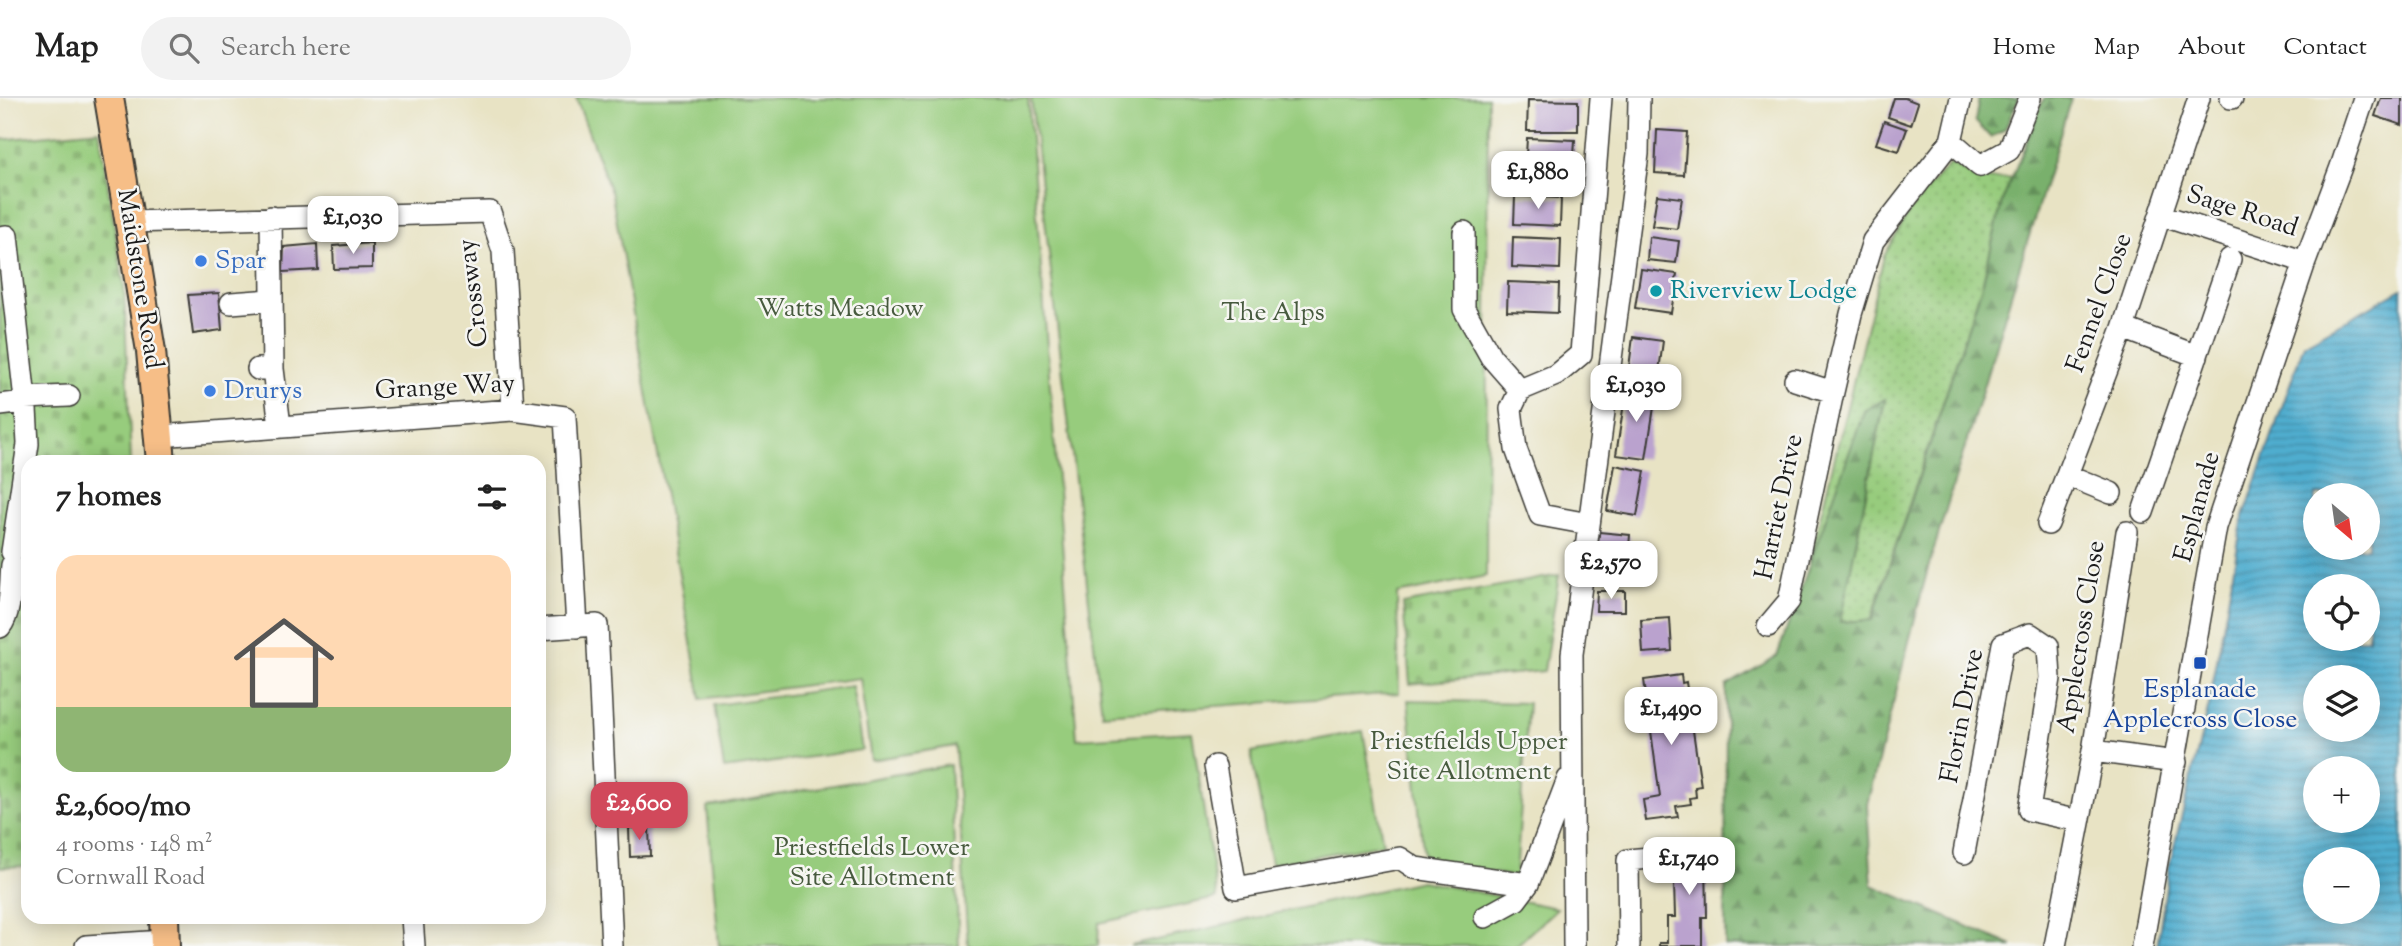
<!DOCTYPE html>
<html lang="en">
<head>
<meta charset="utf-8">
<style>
  :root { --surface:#fff; --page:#f2f2f2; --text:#222; --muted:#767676; --line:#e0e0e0; --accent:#d1495b }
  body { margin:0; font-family:"Sorts Mill Goudy",serif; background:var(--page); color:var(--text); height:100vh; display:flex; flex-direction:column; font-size:26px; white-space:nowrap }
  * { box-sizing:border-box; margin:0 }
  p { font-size:23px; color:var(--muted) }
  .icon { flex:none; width:38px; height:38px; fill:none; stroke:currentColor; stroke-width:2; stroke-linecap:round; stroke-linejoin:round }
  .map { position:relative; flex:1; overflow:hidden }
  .sheet { position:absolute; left:21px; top:357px; width:525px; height:469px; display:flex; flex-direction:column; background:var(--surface); border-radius:21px; box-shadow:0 4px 18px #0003 }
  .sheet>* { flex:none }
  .needle { width:46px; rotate:151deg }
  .controls { position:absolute; left:2303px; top:385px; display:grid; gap:14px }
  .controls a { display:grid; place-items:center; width:77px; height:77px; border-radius:50%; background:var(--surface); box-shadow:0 4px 18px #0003; font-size:35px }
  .price { position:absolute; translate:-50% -60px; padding:0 16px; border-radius:14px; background:#fff; color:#222; font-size:23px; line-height:46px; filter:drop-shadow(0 2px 4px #0008) }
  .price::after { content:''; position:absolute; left:50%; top:42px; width:21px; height:16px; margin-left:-10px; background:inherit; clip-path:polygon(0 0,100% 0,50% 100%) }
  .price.selected { background:var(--accent); color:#fff }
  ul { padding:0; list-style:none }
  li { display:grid; align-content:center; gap:14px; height:371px; padding:0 35px }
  li span { display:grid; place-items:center; height:217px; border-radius:21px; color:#555 }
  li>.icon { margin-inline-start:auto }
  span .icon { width:126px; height:126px; fill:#fffc; stroke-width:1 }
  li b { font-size:30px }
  h2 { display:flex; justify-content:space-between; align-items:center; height:84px; padding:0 35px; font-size:30px }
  header { display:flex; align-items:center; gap:42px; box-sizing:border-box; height:98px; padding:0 35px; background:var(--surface); border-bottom:2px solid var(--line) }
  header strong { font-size:33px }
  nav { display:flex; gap:38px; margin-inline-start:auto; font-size:24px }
  .search { width:490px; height:63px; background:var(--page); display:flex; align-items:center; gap:18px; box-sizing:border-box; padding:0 24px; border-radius:38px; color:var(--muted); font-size:26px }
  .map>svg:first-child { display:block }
  .grass { fill:url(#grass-dots); stroke:#5a744c; stroke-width:2 }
  .forest { fill:url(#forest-firs); stroke:#4a6644; stroke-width:2 }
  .cemetery { fill:url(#cemetery-stones); stroke:#5a744c; stroke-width:2 }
  .green { fill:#97cc7d; stroke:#5a744c; stroke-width:2 }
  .water { fill:url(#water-rules); stroke:#366476; stroke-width:2; fill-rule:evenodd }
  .building { fill:#baa2ce }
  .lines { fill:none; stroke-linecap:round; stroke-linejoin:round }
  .minor-casing { stroke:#3b3a35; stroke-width:24 }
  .major-casing { stroke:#3b3a35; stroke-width:32 }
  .minor { stroke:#fff; stroke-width:21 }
  .major { stroke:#f6be87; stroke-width:28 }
  .shop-dot { fill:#3f7fe0; stroke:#f6f6f2; stroke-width:2.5 }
  .culture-dot { fill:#0f9aa8; stroke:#f6f6f2; stroke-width:2.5 }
  .transit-dot { fill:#1a4fb4; stroke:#f6f6f2; stroke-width:2.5 }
  .labels { text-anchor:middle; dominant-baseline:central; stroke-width:5; stroke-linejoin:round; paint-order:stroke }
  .street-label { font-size:26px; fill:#1c1c1c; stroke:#f6f6f2 }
  .shop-label { font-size:26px; fill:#366cbe; stroke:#f6f6f2; text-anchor:start }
  .culture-label { font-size:26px; fill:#0d838f; stroke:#f6f6f2; text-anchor:start }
  .park-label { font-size:26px; fill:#475a3e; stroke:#f6f6f2 }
  .transit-label { font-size:26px; fill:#164399; stroke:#f6f6f2 }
</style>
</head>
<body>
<header>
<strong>Map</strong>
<div class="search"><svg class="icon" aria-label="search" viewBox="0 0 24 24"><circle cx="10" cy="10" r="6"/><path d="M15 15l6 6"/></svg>Search here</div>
<nav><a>Home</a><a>Map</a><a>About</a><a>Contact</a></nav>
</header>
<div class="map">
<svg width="2402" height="848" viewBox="0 0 2402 848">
  <defs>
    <pattern id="grass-dots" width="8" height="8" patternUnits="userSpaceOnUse" patternTransform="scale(1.75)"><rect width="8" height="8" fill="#97cc7d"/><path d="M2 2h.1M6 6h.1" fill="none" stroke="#82af6b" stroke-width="1.8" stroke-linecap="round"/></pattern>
    <pattern id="forest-firs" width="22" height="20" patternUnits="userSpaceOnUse" patternTransform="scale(1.75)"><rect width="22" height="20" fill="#79b06c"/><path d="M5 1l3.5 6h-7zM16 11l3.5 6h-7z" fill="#628e58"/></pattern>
    <pattern id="cemetery-stones" width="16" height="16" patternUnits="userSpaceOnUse" patternTransform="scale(1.75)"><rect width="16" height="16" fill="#97cc7d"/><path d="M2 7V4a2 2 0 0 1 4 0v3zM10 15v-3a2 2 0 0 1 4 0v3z" fill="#82af6b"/></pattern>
    <pattern id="water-rules" width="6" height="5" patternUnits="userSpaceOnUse" patternTransform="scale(1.75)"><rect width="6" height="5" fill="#50adcf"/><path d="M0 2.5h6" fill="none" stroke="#428ca7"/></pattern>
  </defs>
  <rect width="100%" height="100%" fill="#f6f6f2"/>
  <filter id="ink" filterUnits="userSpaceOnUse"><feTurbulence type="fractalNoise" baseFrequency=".0143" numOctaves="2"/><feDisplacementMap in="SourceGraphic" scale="14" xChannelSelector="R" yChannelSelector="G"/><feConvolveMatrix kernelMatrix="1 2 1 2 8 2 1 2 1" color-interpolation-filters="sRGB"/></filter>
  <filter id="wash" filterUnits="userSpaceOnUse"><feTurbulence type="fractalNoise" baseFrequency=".00686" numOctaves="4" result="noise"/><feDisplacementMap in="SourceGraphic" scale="28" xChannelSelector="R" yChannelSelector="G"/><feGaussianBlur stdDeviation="1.57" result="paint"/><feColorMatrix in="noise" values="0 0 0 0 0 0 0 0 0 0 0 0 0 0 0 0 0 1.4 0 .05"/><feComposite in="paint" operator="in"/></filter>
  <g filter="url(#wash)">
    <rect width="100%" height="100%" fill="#e8e3c4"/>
    <!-- grass -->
    <path class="grass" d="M1950,66L1981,82L2012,80L2002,104L1983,184L1871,522L1840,524L1885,302L1809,465L1884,158L1915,104Z"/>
    <!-- forest -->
    <path class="forest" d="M1979,0H2019L2005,31L1991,40L1975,23Z
      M2044,0H2071L1927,474L1867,706L1872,787L2013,848H1725L1726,588L1777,558L1864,313L1885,301L1840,524L1872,522L1983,184L2002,104Z"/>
    <!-- cemetery -->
    <path class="cemetery" d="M99,32L124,189L131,364H28V768L0,769V42Z
      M1559,477L1544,573L1410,586L1403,506Z"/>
    <!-- green -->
    <path class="green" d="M576,0H1028L1077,641L1192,634L1217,800L1099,825L1098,848H968L955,648L871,662L860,580L701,601L612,97Z
      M1031,0H1488L1486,478L1397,496L1399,595L1102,616Z
      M852,588L862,652L724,671L714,607Z
      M1408,602L1528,605L1516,779L1424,762Z
      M1363,633L1383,746L1271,766L1251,654Z
      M950,667L959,848H719L707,709Z
      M1421,783L1557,810L1516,848H1130Z"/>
    <!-- water -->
    <path class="water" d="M2402,191V848H2157L2169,769L2209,607L2242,424L2304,246ZM2315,397H2368V450H2315ZM2315,488H2368V541H2315ZM2315,579H2368V632H2315ZM2315,670H2368V723H2315ZM2315,761H2368V814H2315Z"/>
    <g id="blocks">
      <!-- building -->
      <path class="building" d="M1894,0H1905L1918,5L1911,27L1888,19Z
        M2381,0H2402V27L2375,18Z
        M1528,2L1578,3V33H1527Z
        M1884,23L1907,31L1899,53L1876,46Z
        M1657,32L1687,34L1684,77L1655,75Z
        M1527,40L1575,42L1573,76L1525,74Z
        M1657,97L1682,100L1677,131L1652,128Z
        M1515,98L1561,100L1560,128L1514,126Z
        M1513,139L1561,141L1560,171L1512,169Z
        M1649,139L1679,143L1676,165L1647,162Z
        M372,145V170L334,171L333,148Z
        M317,146L318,172L283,174L284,149Z
        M1641,171L1677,176L1671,215L1635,210Z
        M1508,184L1559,186L1558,215L1507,213Z
        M219,195L222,232L193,236L188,197Z
        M1633,239L1663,243L1657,288L1627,284Z
        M1626,292L1656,296L1646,361L1616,357Z
        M1615,367L1645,373L1637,418L1607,413Z
        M1599,434L1630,437L1627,473L1596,470Z
        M1597,493H1625V513H1596Z
        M1670,520L1672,553L1643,555L1641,522Z
        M1681,577L1682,585L1686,584L1701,688L1695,689L1696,699L1690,700L1691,706L1676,708L1678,719L1646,723L1643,702L1660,699L1644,582Z
        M649,729L650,758L630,759L629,730Z
        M1710,748V761L1706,762L1707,819H1702V848H1659V845H1667V819H1675L1673,749Z"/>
    </g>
  </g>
  <g filter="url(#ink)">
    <use href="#blocks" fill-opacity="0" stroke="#3b3a35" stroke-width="2"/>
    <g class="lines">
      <!-- minor casing -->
      <g class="minor-casing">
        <path id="minor" d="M2231,0H2232
          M1951,43L1980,68L2009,52L2030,0
          M2161,117L2305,164
          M130,124L490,114L503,153L513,312
          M1464,134V211L1491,259L1520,292
          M0,139L7,138L26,311L28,346L12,454
          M231,205L271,202
          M2123,230L2197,258
          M258,271H273L271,119
          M273,271L280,328
          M1795,282L1833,294
          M25,300L69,298
          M0,307L25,304
          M159,338L513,312L565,319L577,529
          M2067,377L2111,395
          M2143,414L2230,161
          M1589,426L1540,417L1516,351L1511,311L1520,292L1556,277L1581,256L1601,0
          M2048,426L2123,230L2199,0
          M1768,528L1789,503L1833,294L1851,216L1873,143L1951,43L1961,0
          M0,529C12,514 10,485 12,467
          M539,531L597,527L612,848
          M2093,653L2176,664
          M1215,668L1236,790L1400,760L1415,770L1528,786
          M1964,755L2003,546L2030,536L2048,548L2050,580L2029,712L2079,723
          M412,819L414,848
          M1485,819L1516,802L1528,786L1568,681
          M86,848L164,843
          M1574,848L1572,556L1638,56L1639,0
          M1629,848L1628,762L1650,760
          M2055,848L2093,653L2127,434
          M2142,848L2216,429L2305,164L2341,69L2364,0"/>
      </g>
      <!-- major casing -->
      <g class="major-casing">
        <path id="major" d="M109,0L151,253L161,364
          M164,819L165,848"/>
      </g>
      <!-- minor -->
      <use href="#minor" class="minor"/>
      <!-- major -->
      <use href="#major" class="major"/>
    </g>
  </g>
  <!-- markers -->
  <g class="shop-dot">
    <circle cx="201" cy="163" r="7"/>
    <circle cx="210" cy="293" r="7"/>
  </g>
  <circle class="culture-dot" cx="1656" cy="193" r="7"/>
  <rect class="transit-dot" x="2193" y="558" width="14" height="14" rx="3.5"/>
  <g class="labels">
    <!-- street labels -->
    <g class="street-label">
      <text transform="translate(2242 114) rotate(18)">Sage Road</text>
      <text transform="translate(139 181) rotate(81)">Maidstone Road</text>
      <text transform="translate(474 195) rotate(-97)">Crossway</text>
      <text transform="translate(2100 205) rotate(-70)">Fennel Close</text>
      <text transform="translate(445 290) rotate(-3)">Grange Way</text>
      <text transform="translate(1780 409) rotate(-78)">Harriet Drive</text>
      <text transform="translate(2198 409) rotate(-75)">Esplanade</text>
      <text transform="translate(2082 539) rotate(-81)">Applecross Close</text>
      <text transform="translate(1963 618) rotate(-79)">Florin Drive</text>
    </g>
    <!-- shop labels -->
    <g class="shop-label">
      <text x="215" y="163">Spar</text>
      <text x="224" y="293">Drurys</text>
    </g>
    <!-- culture labels -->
    <g class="culture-label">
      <text x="1670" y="193">Riverview Lodge</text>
    </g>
    <!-- park labels -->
    <g class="park-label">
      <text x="840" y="211">Watts Meadow</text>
      <text x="1273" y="215">The Alps</text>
      <text x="1469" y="644">Priestfields Upper<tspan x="1469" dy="30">Site Allotment</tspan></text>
      <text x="872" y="750">Priestfields Lower<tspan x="872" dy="30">Site Allotment</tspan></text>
    </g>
    <!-- transit labels -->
    <g class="transit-label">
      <text x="2200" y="592">Esplanade<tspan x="2200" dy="30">Applecross Close</tspan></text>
    </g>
  </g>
</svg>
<div class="controls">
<a><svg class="needle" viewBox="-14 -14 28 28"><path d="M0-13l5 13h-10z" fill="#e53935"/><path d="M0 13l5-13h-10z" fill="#767676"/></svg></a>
<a><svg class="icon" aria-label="locate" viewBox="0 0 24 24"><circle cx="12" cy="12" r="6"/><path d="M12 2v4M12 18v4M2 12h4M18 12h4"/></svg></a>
<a><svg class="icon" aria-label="layers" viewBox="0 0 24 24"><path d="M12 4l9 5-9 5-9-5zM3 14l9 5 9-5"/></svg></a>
<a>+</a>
<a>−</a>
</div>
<b class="price" style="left:1538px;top:113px">£1,880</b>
<b class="price" style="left:353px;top:158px">£1,030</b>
<b class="price" style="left:1636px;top:326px">£1,030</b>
<b class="price" style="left:1611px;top:503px">£2,570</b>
<b class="price" style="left:1671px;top:649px">£1,490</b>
<b class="price selected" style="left:639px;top:744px">£2,600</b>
<b class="price" style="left:1689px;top:799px">£1,740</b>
<section class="sheet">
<h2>7 homes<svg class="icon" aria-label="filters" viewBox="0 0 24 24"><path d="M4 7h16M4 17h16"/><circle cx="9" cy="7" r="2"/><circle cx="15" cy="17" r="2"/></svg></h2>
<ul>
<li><span style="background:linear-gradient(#ffd9b3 70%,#8fb573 0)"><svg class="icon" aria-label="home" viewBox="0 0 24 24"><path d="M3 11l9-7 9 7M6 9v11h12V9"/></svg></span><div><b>£2,600/mo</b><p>4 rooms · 148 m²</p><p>Cornwall Road</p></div></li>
</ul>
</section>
</div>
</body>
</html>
